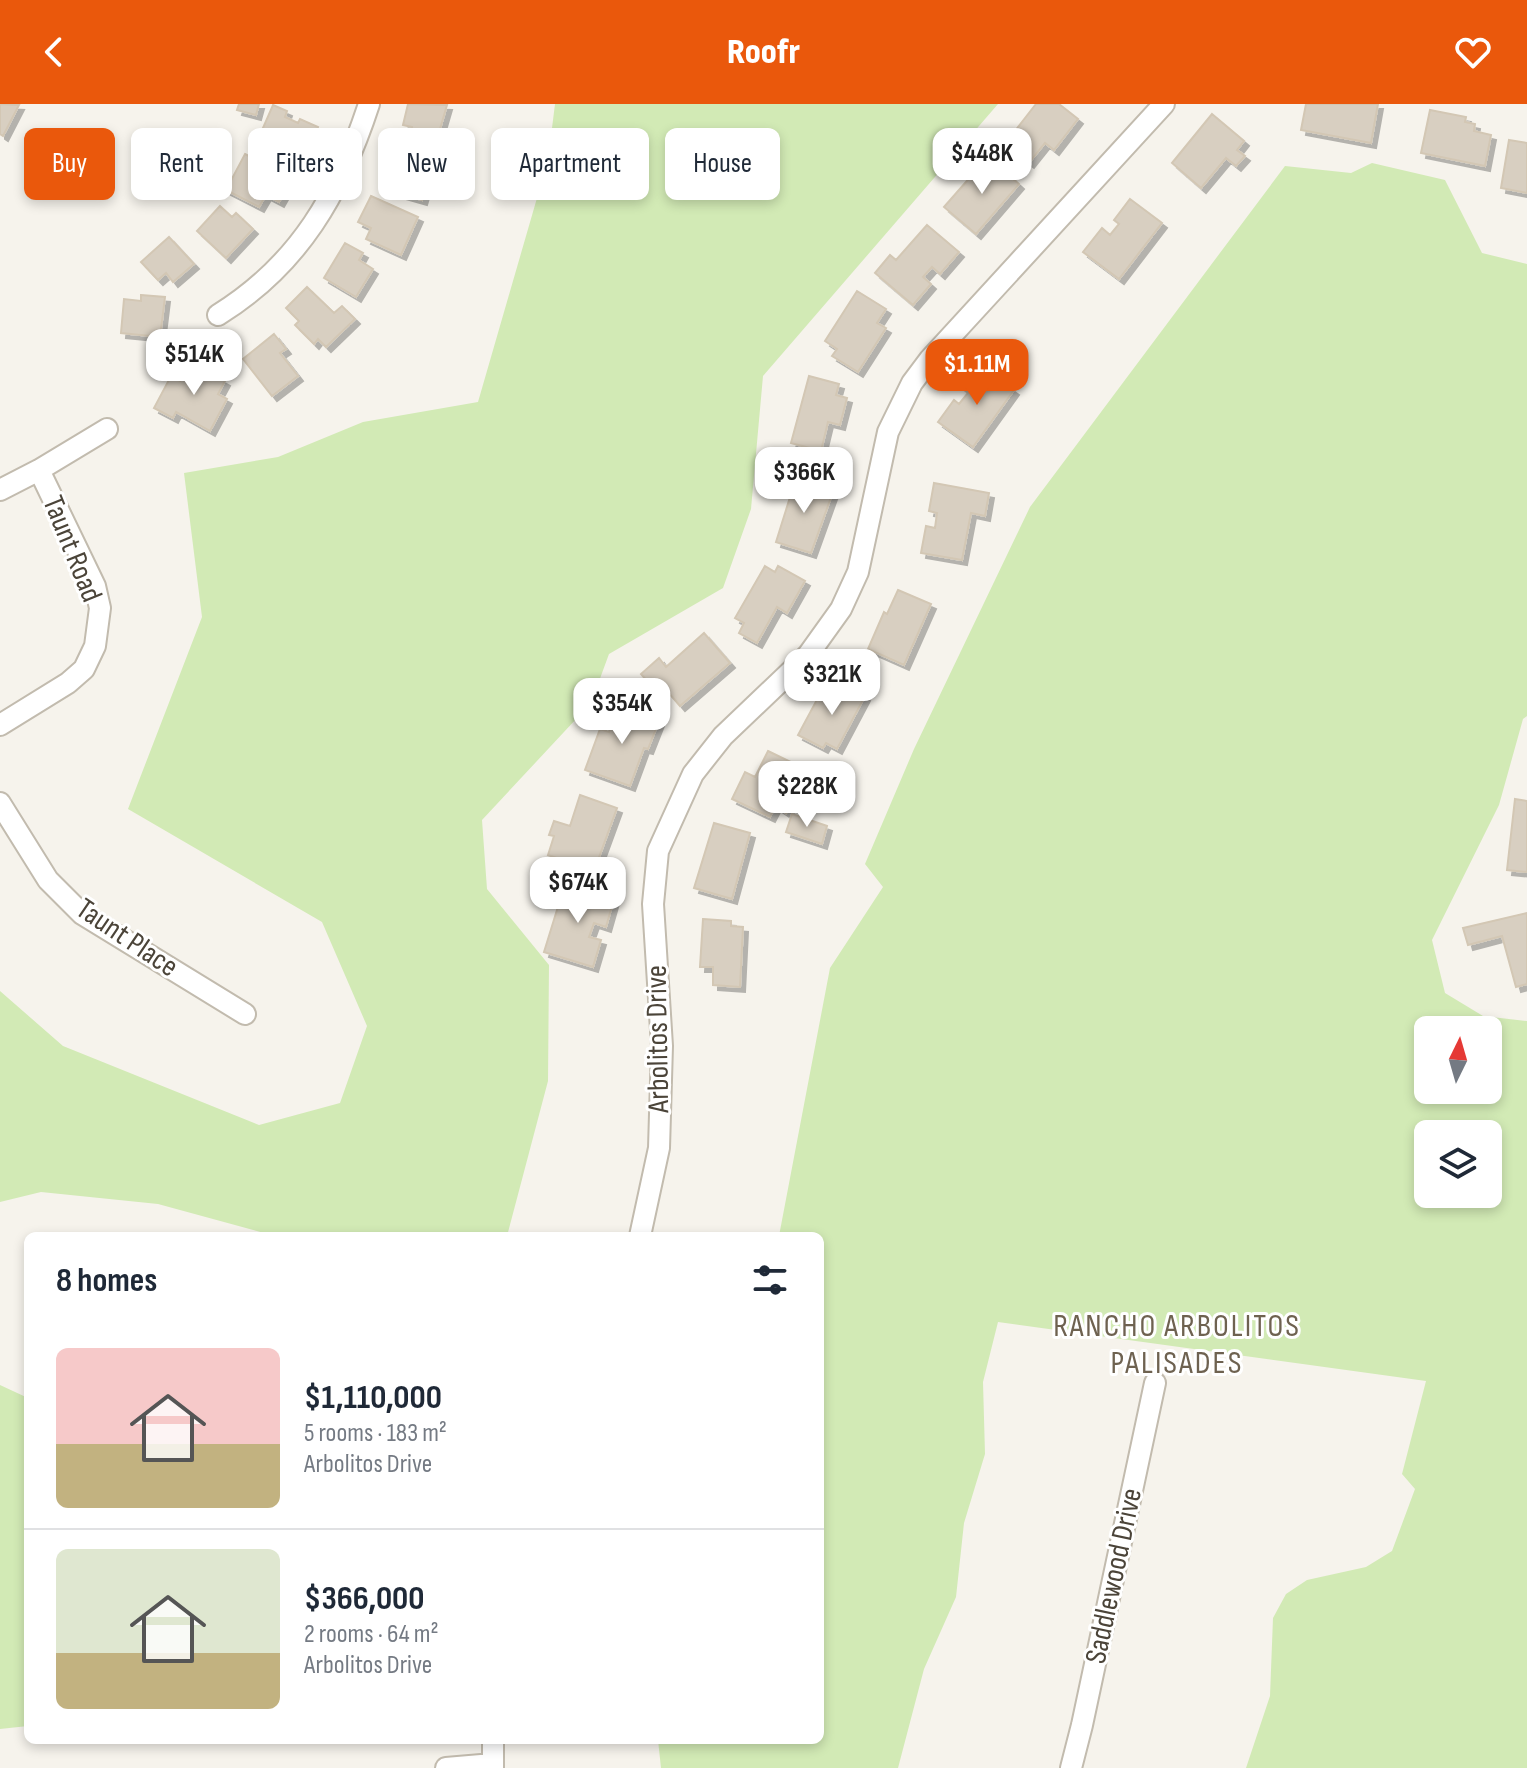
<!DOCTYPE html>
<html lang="en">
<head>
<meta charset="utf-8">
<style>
  :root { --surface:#fff; --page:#f6f6f7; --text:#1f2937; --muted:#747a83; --line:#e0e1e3; --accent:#ea580c }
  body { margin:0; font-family:"Sofia Sans Condensed",sans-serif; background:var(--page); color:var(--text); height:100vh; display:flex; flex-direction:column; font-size:30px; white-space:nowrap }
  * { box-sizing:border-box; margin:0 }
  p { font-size:26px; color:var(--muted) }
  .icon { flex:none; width:44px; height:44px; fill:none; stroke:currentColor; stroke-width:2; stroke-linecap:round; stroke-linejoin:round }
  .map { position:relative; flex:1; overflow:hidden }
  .side { position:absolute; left:24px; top:1128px; width:800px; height:512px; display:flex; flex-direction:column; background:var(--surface); border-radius:12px; box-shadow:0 4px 12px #0003 }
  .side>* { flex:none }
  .guide { position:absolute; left:24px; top:24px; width:800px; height:72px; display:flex; gap:16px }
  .needle { width:52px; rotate:5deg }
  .tools { position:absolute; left:1414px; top:912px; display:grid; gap:16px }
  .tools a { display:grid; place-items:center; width:88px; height:88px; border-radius:12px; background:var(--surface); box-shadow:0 4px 12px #0003; font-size:40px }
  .price { position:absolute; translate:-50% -68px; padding:0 18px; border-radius:16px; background:#fff; color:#222; font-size:26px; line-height:52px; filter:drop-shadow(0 2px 4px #0008) }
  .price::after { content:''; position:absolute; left:50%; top:48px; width:24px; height:18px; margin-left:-12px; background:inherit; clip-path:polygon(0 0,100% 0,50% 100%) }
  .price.on { background:var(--accent); color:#fff }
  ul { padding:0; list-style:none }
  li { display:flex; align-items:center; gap:24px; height:200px; padding:0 32px }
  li+li { border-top:2px solid var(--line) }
  li span { display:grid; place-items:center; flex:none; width:224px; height:160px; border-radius:12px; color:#555 }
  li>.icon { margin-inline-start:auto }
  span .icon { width:96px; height:96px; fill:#fffc; stroke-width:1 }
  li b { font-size:34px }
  h2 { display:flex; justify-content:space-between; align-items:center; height:96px; padding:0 32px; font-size:34px }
  .tag { padding:0 28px; border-radius:12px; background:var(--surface); box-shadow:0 4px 12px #0003; font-size:28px; line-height:72px }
  .tag.on { background:var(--accent); color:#fff }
  header { display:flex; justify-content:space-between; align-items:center; height:104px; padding:0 32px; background:var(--accent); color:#fff; font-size:36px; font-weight:800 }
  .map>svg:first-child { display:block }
  .green { fill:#d2eab5; fill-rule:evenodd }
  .building { fill:#d8cfc1; stroke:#d3c7b4; stroke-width:2; filter:url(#shadow) }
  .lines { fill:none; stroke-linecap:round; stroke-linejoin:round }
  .minor-casing { stroke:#c2bbae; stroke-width:24 }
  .minor { stroke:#fff; stroke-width:20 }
  .labels { text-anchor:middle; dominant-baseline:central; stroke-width:6; stroke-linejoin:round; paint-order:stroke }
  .street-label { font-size:30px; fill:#4b4439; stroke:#fff }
  .neighbourhood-label { font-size:32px; letter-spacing:2px; fill:#6e6250; stroke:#fff }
</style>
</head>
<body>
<header><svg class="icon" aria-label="back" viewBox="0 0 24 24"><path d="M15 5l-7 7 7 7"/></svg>Roofr<svg class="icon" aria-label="heart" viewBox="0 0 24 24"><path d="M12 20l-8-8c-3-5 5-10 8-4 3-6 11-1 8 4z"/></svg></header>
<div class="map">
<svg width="1527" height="1664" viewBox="0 0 1527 1664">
  <defs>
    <filter id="shadow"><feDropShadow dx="5" dy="5" stdDeviation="0" flood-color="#0004"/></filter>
  </defs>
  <rect width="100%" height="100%" fill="#f6f3ec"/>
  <!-- green -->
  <path class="green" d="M555,0H998L763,272L751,405L723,484L609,550L591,599L482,716L487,785L549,861L548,977L507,1132H275L158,1100L41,1088L0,1098V887L63,942L259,1021L340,999L367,922L322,818L128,705L202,513L184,369L278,353L363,318L478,298L548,56Z
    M1372,59L1445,76L1482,149L1527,160V612L1523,615L1499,701L1432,836L1445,889L1483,912L1527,917V1664H1246L1270,1592L1273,1514L1286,1490L1307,1476L1366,1463L1392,1447L1415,1385L1402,1370L1426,1277L998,1218L983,1278L985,1350L964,1419L956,1493L924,1565L898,1664H661L658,1636H820V1132H779L830,864L883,783L865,760L914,645L1030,403L1285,62L1351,69ZM1428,926H1488V986H1428ZM1428,1030H1488V1090H1428Z
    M0,1281L28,1294V1622L0,1625Z"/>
  <!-- building -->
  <path class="building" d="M0,0L19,1L3,32L0,30Z
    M239,0H259L256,11L237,6Z
    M408,0L447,1L440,25L449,27L445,41L410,32L412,23L403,21Z
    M1036,0H1059L1078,15L1054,46L1045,39L1029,59L1004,41Z
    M1306,0H1378L1371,39L1301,26Z
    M273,1L287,7L285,13L298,19L300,15L318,23L302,60L266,44L268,38L259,33Z
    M1430,6L1466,13L1465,18L1475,20L1474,27L1491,31L1485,62L1421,49Z
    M1212,10L1244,37L1237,46L1245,52L1236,62L1226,54L1201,84L1172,59Z
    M1509,36L1527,39V89L1501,84Z
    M390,46L439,61L430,88L425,86L422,96L394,88L399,72L384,67Z
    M245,50L292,75L279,98L266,91L259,103L226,86Z
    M988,53L1019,80L976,130L944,103Z
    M371,92L418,113L401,151L366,135L371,124L358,118Z
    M1130,95L1162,119L1119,175L1083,148L1102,124L1110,131L1119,120L1114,116Z
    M220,102L232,113L236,109L253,125L226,154L197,127Z
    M927,121L959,148L940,170L932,163L923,173L931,180L913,201L875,169L890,151L896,156Z
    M169,133L194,160L173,178L166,169L158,176L141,158Z
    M345,139L363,149L359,156L373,165L356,193L324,174Z
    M307,183L334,209L342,202L355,215L326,243L318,235L314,240L295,221L299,217L286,204Z
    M857,187L886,205L877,219L886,224L858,268L832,252L837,245L825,237Z
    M141,191L165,193L160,233L121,229L124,195L141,197Z
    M274,230L286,245L280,249L298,272L272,292L243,255Z
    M190,258L225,277L218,290L227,295L210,327L176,308L173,314L154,304L171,272L180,277Z
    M980,262L1014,286L973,343L938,318L954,296L959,300L968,289L963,285Z
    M809,272L839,280L836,291L847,294L840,321L828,318L821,347L791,339Z
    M796,374L834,385L811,449L776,438Z
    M934,379L989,389L985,412L971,409L962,456L921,449L926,422L935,424L937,409L929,407Z
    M765,462L775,468L778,462L805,477L787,509L777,503L757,539L739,529L744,519L735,514Z
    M898,486L931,500L904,561L868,545L884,508L887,510Z
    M704,529L730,559L680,602L662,581L656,587L641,570L659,554L666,563Z
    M840,579L865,592L837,645L826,639L823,644L798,631L820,590L831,596Z
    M618,602L659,617L648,645L644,644L630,682L585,666L600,625L609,628Z
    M768,647L797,661L770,713L732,695L745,668L755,673Z
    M792,678L801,684L786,709L777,703Z
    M580,691L617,704L594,767L548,751L554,732L549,731L554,717L570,722Z
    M1515,695L1527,697V768L1507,766Z
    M792,710L827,722L822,740L786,728Z
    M714,719L750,729L732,795L694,784Z
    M565,780L614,795L606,823L594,819L589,833L601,836L593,863L544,848Z
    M1527,809V880L1516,883L1502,832L1468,841L1463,824Z
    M703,815L731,817V822L743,823L740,883L713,881V863H700Z"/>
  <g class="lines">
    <!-- minor casing -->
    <g class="minor-casing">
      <path id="minor" d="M218,211C299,161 340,89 369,0
        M0,386L39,366L107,325
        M0,621L68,579L84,565L95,542L100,504L95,482L39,366
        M0,699L48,776L82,810L245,910
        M640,1132L659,1044L662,942L653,800L658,747L693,670L723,632L808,551L841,505L858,468L888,328L912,279L930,255L1164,0
        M493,1636V1664
        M446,1664L493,1660
        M1071,1664L1082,1621L1155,1279"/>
    </g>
    <!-- minor -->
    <use href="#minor" class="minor"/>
  </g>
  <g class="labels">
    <!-- street labels -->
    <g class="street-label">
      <text transform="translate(72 445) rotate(68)">Taunt Road</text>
      <text transform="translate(127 834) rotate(34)">Taunt Place</text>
      <text transform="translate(658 935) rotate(-91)">Arbolitos Drive</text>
      <text transform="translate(1114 1472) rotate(-78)">Saddlewood Drive</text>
    </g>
    <!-- neighbourhood labels -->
    <g class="neighbourhood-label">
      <text x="1177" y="1222">RANCHO ARBOLITOS<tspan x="1177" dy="37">PALISADES</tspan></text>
    </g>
  </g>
</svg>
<div class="tools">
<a><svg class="needle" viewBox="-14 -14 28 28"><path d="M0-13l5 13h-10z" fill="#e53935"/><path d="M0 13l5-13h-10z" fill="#747a83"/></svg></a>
<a><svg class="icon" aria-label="layers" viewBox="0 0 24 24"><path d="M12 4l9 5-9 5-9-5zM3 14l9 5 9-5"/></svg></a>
</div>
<b class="price" style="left:982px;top:92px">$448K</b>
<b class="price" style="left:194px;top:293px">$514K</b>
<b class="price on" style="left:977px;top:303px">$1.11M</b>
<b class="price" style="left:804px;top:411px">$366K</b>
<b class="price" style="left:832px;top:613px">$321K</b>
<b class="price" style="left:622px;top:642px">$354K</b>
<b class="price" style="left:807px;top:725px">$228K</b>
<b class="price" style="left:578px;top:821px">$674K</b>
<div class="guide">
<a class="tag on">Buy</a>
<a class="tag">Rent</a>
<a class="tag">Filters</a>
<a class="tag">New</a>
<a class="tag">Apartment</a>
<a class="tag">House</a>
</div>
<section class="side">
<h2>8 homes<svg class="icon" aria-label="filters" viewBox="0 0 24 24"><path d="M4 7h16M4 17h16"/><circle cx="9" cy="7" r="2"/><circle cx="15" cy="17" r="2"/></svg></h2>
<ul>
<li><span style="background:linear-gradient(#f6c9c9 60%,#c2b280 0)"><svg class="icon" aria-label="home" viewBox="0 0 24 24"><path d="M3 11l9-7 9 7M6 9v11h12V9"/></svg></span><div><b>$1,110,000</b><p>5 rooms · 183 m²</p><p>Arbolitos Drive</p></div></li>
<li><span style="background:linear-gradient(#dfe7d0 65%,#c2b280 0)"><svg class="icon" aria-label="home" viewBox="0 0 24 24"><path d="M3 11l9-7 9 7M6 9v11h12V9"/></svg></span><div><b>$366,000</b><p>2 rooms · 64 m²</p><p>Arbolitos Drive</p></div></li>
</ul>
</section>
</div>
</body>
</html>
